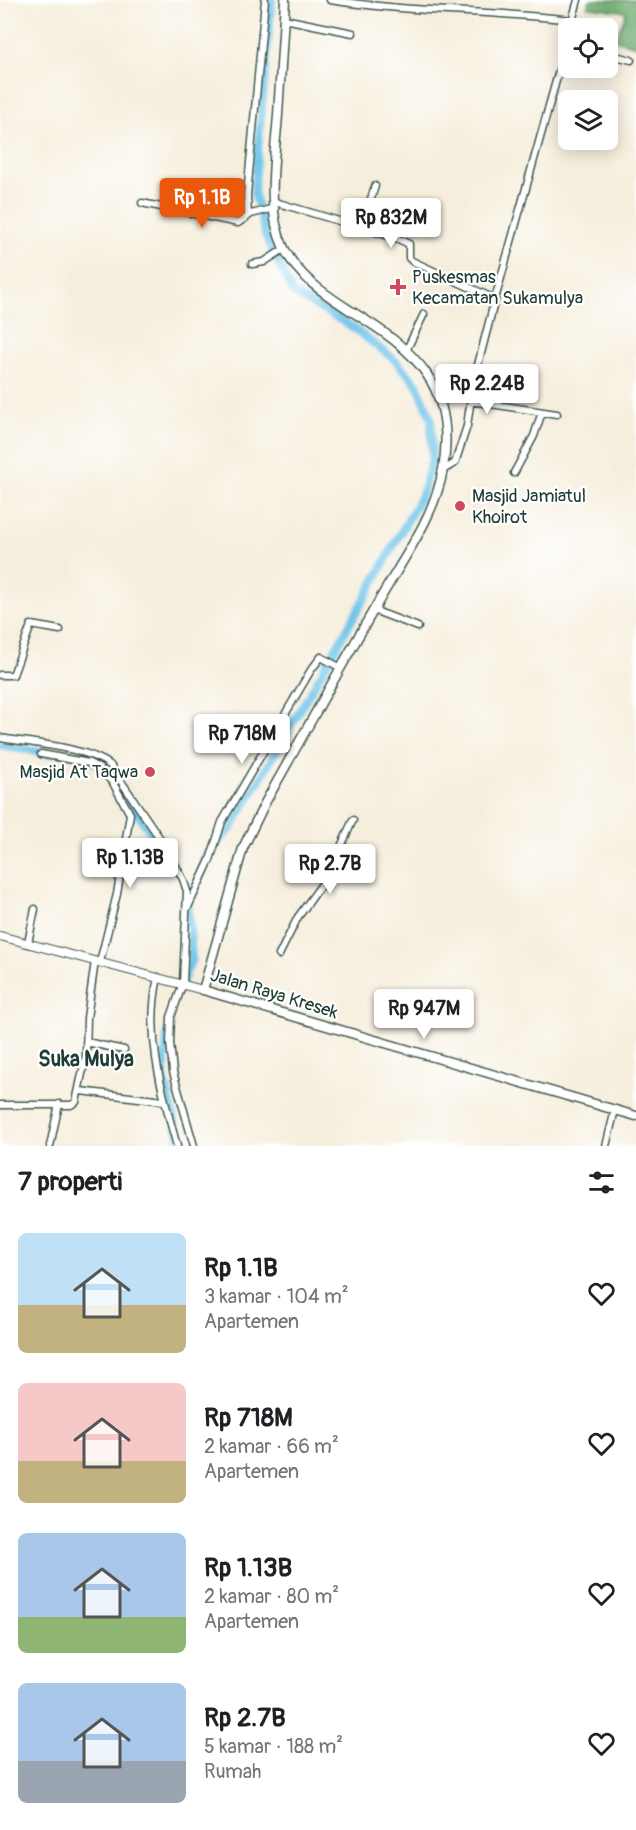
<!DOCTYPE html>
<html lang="id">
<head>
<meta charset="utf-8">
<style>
  :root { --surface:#fff; --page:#f2f2f2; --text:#202124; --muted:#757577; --accent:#ea580c }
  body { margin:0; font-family:Pangolin,sans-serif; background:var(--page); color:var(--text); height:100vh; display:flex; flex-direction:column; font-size:22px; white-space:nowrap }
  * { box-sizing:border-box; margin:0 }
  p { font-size:20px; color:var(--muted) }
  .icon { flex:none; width:33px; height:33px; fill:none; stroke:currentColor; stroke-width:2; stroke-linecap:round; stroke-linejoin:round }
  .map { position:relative; height:1146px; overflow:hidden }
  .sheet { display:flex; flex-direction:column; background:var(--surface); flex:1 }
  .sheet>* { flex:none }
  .fabs { position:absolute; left:558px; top:18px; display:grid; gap:12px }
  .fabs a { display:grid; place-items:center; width:60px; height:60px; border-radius:9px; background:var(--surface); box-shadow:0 3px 15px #0003; font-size:30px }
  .price { position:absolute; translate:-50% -51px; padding:0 14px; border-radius:6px; background:#fff; color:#222; font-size:20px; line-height:39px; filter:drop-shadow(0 2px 3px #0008) }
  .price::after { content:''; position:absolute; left:50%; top:36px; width:18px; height:14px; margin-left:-9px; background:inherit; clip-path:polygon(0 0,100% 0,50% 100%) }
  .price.selected { background:var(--accent); color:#fff }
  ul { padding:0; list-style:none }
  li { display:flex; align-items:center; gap:18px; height:150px; padding:0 18px }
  li span { display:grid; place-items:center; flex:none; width:168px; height:120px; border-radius:9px; color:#555 }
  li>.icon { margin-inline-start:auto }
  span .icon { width:72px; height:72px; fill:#fffc; stroke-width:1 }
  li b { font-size:26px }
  h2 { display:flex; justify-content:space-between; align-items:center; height:72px; padding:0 18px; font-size:26px }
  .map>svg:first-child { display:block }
  .forest { fill:#6bab6d; stroke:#457450; stroke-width:1.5 }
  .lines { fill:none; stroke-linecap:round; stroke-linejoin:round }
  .canal { stroke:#6cc4e9; stroke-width:8 }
  .minor-casing { stroke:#3f584d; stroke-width:9 }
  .tertiary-casing { stroke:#3f584d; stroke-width:10 }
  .secondary-casing { stroke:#3f584d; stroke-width:11 }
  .minor { stroke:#fff; stroke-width:6 }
  .tertiary { stroke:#fff; stroke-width:8 }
  .secondary { stroke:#fff; stroke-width:8 }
  .poi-dot { fill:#d1495b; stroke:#fff; stroke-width:2 }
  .labels { text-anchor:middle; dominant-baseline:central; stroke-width:4.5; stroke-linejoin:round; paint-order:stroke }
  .poi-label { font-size:18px; fill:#1f3d34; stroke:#fff; text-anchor:start }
  .street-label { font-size:18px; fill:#1f3d34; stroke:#fff }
  .quarter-label { font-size:21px; font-weight:bold; fill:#1f3d34; stroke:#fff }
</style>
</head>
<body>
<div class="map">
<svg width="636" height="1146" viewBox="0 0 636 1146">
  <rect width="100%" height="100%" fill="#fff"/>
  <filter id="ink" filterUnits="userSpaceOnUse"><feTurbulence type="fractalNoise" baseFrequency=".0167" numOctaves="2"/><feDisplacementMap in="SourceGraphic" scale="12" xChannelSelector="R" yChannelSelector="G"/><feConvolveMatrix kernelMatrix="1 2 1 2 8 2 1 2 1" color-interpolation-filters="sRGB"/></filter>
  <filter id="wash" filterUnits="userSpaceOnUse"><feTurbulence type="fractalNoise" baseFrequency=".008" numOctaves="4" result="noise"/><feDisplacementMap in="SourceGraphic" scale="24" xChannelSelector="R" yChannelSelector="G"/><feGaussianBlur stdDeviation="1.35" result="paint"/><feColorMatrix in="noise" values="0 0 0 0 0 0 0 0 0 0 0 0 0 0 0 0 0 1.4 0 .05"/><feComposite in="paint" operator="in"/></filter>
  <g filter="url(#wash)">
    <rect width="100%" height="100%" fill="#f6eedc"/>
    <!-- forest -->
    <path class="forest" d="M590,0H636V46L615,40L626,12L587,7Z"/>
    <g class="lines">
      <!-- canal -->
      <path class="canal" d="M0,745L50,754
        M86,761L99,763L107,769L173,866
        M199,881L205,855L231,829L369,591L423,492L432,458L431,418L417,384L394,359L352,327L293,293L266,237L254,192L272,0
        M183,981L192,959L188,902
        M167,1033L164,1077L181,1146"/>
    </g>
  </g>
  <g filter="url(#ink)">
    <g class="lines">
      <!-- minor casing -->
      <g class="minor-casing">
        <path id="minor" d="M330,0C411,13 492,10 572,20
          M284,19L353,33
          M570,28L578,0
          M608,54L631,60
          M275,202L396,238L409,244V258L412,261L495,299
          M142,203L238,223L251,214L275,208
          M248,216L247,195L265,0
          M362,227L375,186
          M396,238L402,224
          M252,264L264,262L284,249
          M407,349L424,314
          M470,401L557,414
          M443,470L455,463L467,426L473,384L495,299L568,38
          M514,473L534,436L542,412
          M373,610L418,627
          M0,675H13L31,625L60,630
          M0,738C30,743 86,747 110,765L163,843L183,879L187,891L183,983L171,1017L170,1043L173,1072L194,1146
          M41,754L89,763L100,769L113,783L130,814L117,894L100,962
          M188,907L210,860L222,822L311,670L321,657L341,668
          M28,943L35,909
          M279,955L298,917L327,877L353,820
          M158,977C145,1035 161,1089 177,1146
          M86,1042L124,1050
          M80,1091L164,1101
          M0,1105H71L76,1102L86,1055L87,1018L95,961
          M50,1146L59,1104
          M606,1146L615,1110"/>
      </g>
      <!-- tertiary casing -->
      <g class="tertiary-casing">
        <path id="tertiary" d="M0,936L203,990"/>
      </g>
      <!-- secondary casing -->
      <g class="secondary-casing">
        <path id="secondary" d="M285,0C283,38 280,77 278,115C275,157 265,210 284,248C298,277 325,294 351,311C415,350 457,386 443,469C435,518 399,564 376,606C338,671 302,738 265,803L243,848L203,990L636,1116"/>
      </g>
      <!-- minor -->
      <use href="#minor" class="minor"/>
      <!-- tertiary -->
      <use href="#tertiary" class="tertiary"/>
      <!-- secondary -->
      <use href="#secondary" class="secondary"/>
    </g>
  </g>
  <!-- markers -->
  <g class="poi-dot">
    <path d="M395 278h6v6h6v6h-6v6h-6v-6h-6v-6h6z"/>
    <circle cx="460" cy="506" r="6"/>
    <circle cx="150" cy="772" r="6"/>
  </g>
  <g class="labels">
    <!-- poi labels -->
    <g class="poi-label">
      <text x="412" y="277">Puskesmas<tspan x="412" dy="21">Kecamatan Sukamulya</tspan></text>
      <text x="472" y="496">Masjid Jamiatul<tspan x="472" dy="21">Khoirot</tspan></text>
      <text x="138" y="772" text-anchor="end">Masjid At Taqwa</text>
    </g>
    <!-- street labels -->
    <g class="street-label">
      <text transform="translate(274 994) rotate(17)">Jalan Raya Kresek</text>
    </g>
    <!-- quarter labels -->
    <g class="quarter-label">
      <text x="86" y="1059">Suka Mulya</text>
    </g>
  </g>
</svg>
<div class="fabs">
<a><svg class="icon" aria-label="locate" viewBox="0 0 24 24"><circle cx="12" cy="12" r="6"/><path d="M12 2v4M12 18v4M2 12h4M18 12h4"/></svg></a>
<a><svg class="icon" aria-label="layers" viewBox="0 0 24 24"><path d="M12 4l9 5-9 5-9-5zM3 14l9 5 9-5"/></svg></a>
</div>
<b class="price selected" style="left:202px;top:229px">Rp 1.1B</b>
<b class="price" style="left:391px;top:249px">Rp 832M</b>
<b class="price" style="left:487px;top:415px">Rp 2.24B</b>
<b class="price" style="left:242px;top:765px">Rp 718M</b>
<b class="price" style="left:130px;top:889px">Rp 1.13B</b>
<b class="price" style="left:330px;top:895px">Rp 2.7B</b>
<b class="price" style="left:424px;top:1040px">Rp 947M</b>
</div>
<section class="sheet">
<h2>7 properti<svg class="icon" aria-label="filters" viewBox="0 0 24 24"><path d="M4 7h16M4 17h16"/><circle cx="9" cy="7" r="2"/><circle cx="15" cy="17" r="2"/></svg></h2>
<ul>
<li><span style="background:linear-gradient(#bfe0f5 60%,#c2b280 0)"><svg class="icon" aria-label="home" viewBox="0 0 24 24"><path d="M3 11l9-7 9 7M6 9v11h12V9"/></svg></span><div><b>Rp 1.1B</b><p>3 kamar · 104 m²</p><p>Apartemen</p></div><svg class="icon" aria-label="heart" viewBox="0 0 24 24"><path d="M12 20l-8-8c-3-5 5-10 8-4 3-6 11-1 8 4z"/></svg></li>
<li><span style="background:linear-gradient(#f6c9c9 65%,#c2b280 0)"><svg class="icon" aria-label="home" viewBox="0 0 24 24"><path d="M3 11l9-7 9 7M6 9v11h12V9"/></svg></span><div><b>Rp 718M</b><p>2 kamar · 66 m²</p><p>Apartemen</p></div><svg class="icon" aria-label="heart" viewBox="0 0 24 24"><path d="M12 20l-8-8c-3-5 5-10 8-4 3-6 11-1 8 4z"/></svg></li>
<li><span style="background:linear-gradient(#a9c7e8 70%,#8fb573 0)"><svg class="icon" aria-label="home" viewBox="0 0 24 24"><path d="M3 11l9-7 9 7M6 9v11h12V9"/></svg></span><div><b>Rp 1.13B</b><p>2 kamar · 80 m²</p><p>Apartemen</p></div><svg class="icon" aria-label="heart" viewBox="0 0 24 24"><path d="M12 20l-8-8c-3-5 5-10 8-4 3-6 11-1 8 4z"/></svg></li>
<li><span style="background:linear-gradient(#a9c7e8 65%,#9aa5b1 0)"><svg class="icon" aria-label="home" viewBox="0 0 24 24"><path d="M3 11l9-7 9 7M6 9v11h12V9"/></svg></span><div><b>Rp 2.7B</b><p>5 kamar · 188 m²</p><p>Rumah</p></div><svg class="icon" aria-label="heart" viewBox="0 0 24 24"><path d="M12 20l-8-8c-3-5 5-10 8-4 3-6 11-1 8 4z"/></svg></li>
</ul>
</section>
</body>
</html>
